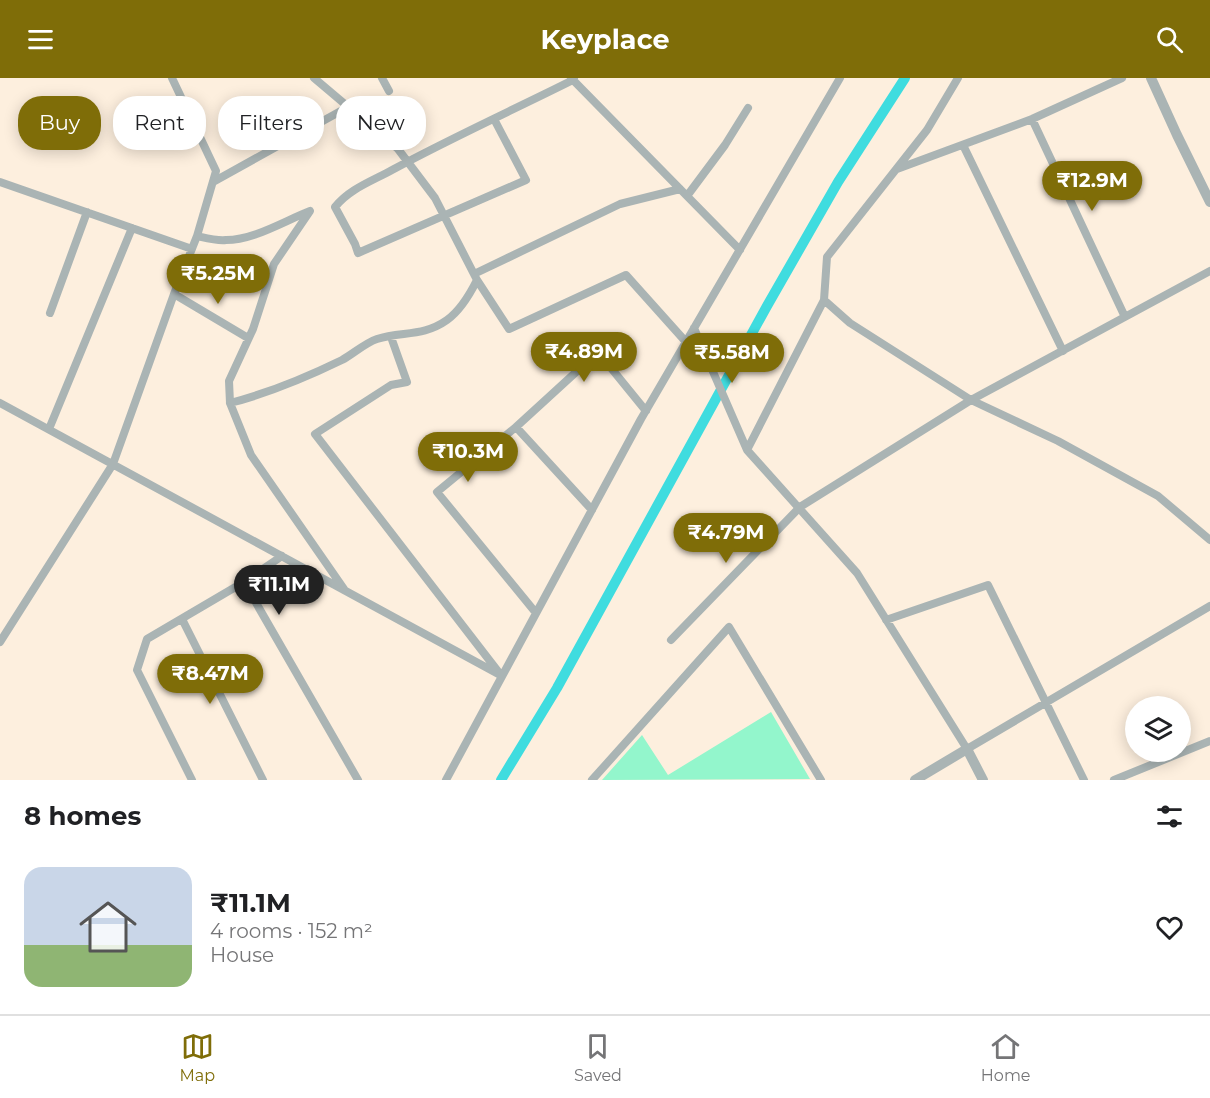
<!DOCTYPE html>
<html lang="en">
<head>
<meta charset="utf-8">
<style>
  :root { --surface:#fff; --page:#f2f2f2; --text:#202124; --muted:#757577; --line:#e0e0e0; --accent:#7f6d08 }
  body { margin:0; font-family:Montserrat,sans-serif; background:var(--page); color:var(--text); height:100vh; display:flex; flex-direction:column; font-size:22px; white-space:nowrap }
  * { box-sizing:border-box; margin:0 }
  p { font-size:20px; color:var(--muted) }
  .icon { flex:none; width:33px; height:33px; fill:none; stroke:currentColor; stroke-width:2; stroke-linecap:round; stroke-linejoin:round }
  .map { position:relative; height:702px; overflow:hidden }
  .side { display:flex; flex-direction:column; background:var(--surface); flex:1 }
  .side>* { flex:none }
  .banner { position:absolute; left:18px; top:18px; width:600px; height:54px; display:flex; gap:12px }
  .fabs { position:absolute; left:1125px; top:618px; display:grid; gap:12px }
  .fabs a { display:grid; place-items:center; width:66px; height:66px; border-radius:50%; background:var(--surface); box-shadow:0 3px 15px #0003; font-size:30px }
  .price { position:absolute; translate:-50% -51px; padding:0 14px; border-radius:21px; background:var(--accent); color:#fff; font-size:20px; line-height:39px; filter:drop-shadow(0 2px 3px #0008) }
  .price::after { content:''; position:absolute; left:50%; top:36px; width:18px; height:14px; margin-left:-9px; background:inherit; clip-path:polygon(0 0,100% 0,50% 100%) }
  .price.on { background:#222; color:#fff }
  ul { padding:0; list-style:none }
  li { display:flex; align-items:center; gap:18px; height:150px; padding:0 24px }
  li span { display:grid; place-items:center; flex:none; width:168px; height:120px; border-radius:18px; color:#555 }
  li>.icon { margin-inline-start:auto }
  span .icon { width:72px; height:72px; fill:#fffc; stroke-width:1 }
  li b { font-size:26px }
  h2 { display:flex; justify-content:space-between; align-items:center; height:72px; padding:0 24px; font-size:26px }
  .chip { padding:0 21px; border-radius:24px; background:var(--surface); box-shadow:0 3px 15px #0003; font-size:21px; line-height:54px }
  .chip.on { background:var(--accent); color:#fff }
  header { display:flex; justify-content:space-between; align-items:center; height:78px; padding:0 24px; background:var(--accent); color:#fff; font-size:27px; font-weight:700 }
  .dock { display:flex; justify-content:space-around; align-items:center; height:84px; border-top:2px solid var(--line); background:var(--surface); font-size:16px; color:var(--muted) }
  .dock a { display:grid; justify-items:center; gap:3px }
  .dock .on { color:var(--accent) }
  .map>svg:first-child { display:block }
  .green { fill:#93f6cc }
  .lines { fill:none; stroke-linecap:round; stroke-linejoin:round }
  .canal { stroke:#3fdcdf; stroke-width:10 }
  .minor { stroke:#aab4b4; stroke-width:8 }
  .tertiary { stroke:#aab4b4; stroke-width:10 }
</style>
</head>
<body>
<header><svg class="icon" aria-label="menu" viewBox="0 0 24 24"><path d="M4 6h16M4 12h16M4 18h16"/></svg>Keyplace<svg class="icon" aria-label="search" viewBox="0 0 24 24"><circle cx="10" cy="10" r="6"/><path d="M15 15l6 6"/></svg></header>
<div class="map">
<svg width="1210" height="702" viewBox="0 0 1210 702">
  <rect width="100%" height="100%" fill="#fdefde"/>
  <!-- green -->
  <path class="green" d="M771,634L810,701L602,702L642,657L668,697Z"/>
  <g class="lines">
    <!-- canal -->
    <path class="canal" d="M501,702L557,610L767,228L838,104L905,0"/>
    <!-- minor -->
    <path class="minor" d="M172,0L216,93L197,158
      M382,0L389,13
      M574,0L573,2L740,172
      M958,0L927,52L827,179L824,222L747,372L857,495L967,671L1210,528
      M494,41L526,102L358,175L355,166L335,129C349,111 372,103 392,92C451,60 513,32 573,2L571,0
      M1032,41L1125,239
      M963,67L1063,273
      M897,91L1032,41L1122,0
      M0,104L192,171
      M213,104L348,29
      M687,118L725,67L748,30
      M474,196L620,126L680,111
      M477,202L509,251L626,197L686,264
      M174,216L248,260
      M824,222L850,245L971,322L1210,193
      M50,235L87,134
      M694,250L747,372
      M391,259L407,304L391,307L315,356L500,596
      M0,325L502,598
      M230,325L251,377L344,511
      M516,349L598,274L646,333
      M49,351L132,150
      M244,504L282,478
      M536,535L437,414L516,349L592,432
      M182,541L263,702
      M886,542L988,507L1084,702
      M671,562L800,429L971,322L1058,363L1158,418L1210,462
      M0,564L113,386L174,216L197,158C206,160 217,163 226,162C254,162 284,143 310,133L274,186L253,251L229,303L230,325C269,315 305,300 342,282C353,276 365,265 377,261C402,253 423,259 447,242C461,232 470,216 477,202L435,120L398,71L314,0
      M192,702L137,592L147,561L244,504L358,702
      M446,702L641,341L840,0
      M592,702L729,549L821,702
      M1114,702L1210,663"/>
    <!-- tertiary -->
    <path class="tertiary" d="M1151,0L1177,57L1210,124
      M915,702L967,671L983,702"/>
  </g>
</svg>
<div class="fabs">
<a><svg class="icon" aria-label="layers" viewBox="0 0 24 24"><path d="M12 4l9 5-9 5-9-5zM3 14l9 5 9-5"/></svg></a>
</div>
<b class="price" style="left:1092px;top:134px">₹12.9M</b>
<b class="price" style="left:218px;top:227px">₹5.25M</b>
<b class="price" style="left:584px;top:305px">₹4.89M</b>
<b class="price" style="left:732px;top:306px">₹5.58M</b>
<b class="price" style="left:468px;top:405px">₹10.3M</b>
<b class="price" style="left:726px;top:486px">₹4.79M</b>
<b class="price on" style="left:279px;top:538px">₹11.1M</b>
<b class="price" style="left:210px;top:627px">₹8.47M</b>
<div class="banner">
<a class="chip on">Buy</a>
<a class="chip">Rent</a>
<a class="chip">Filters</a>
<a class="chip">New</a>
</div>
</div>
<section class="side">
<h2>8 homes<svg class="icon" aria-label="filters" viewBox="0 0 24 24"><path d="M4 7h16M4 17h16"/><circle cx="9" cy="7" r="2"/><circle cx="15" cy="17" r="2"/></svg></h2>
<ul>
<li><span style="background:linear-gradient(#c9d6e8 65%,#8fb573 0)"><svg class="icon" aria-label="home" viewBox="0 0 24 24"><path d="M3 11l9-7 9 7M6 9v11h12V9"/></svg></span><div><b>₹11.1M</b><p>4 rooms · 152 m²</p><p>House</p></div><svg class="icon" aria-label="heart" viewBox="0 0 24 24"><path d="M12 20l-8-8c-3-5 5-10 8-4 3-6 11-1 8 4z"/></svg></li>
</ul>
</section>
<nav class="dock">
<a class="on"><svg class="icon" aria-label="map" viewBox="0 0 24 24"><path d="M3 6l6-2 6 2 6-2v14l-6 2-6-2-6 2zM9 4v14M15 6v14"/></svg>Map</a>
<a><svg class="icon" aria-label="saved" viewBox="0 0 24 24"><path d="M7 4h10v16l-5-4-5 4z"/></svg>Saved</a>
<a><svg class="icon" aria-label="home" viewBox="0 0 24 24"><path d="M3 11l9-7 9 7M6 9v11h12V9"/></svg>Home</a>
</nav>
</body>
</html>
